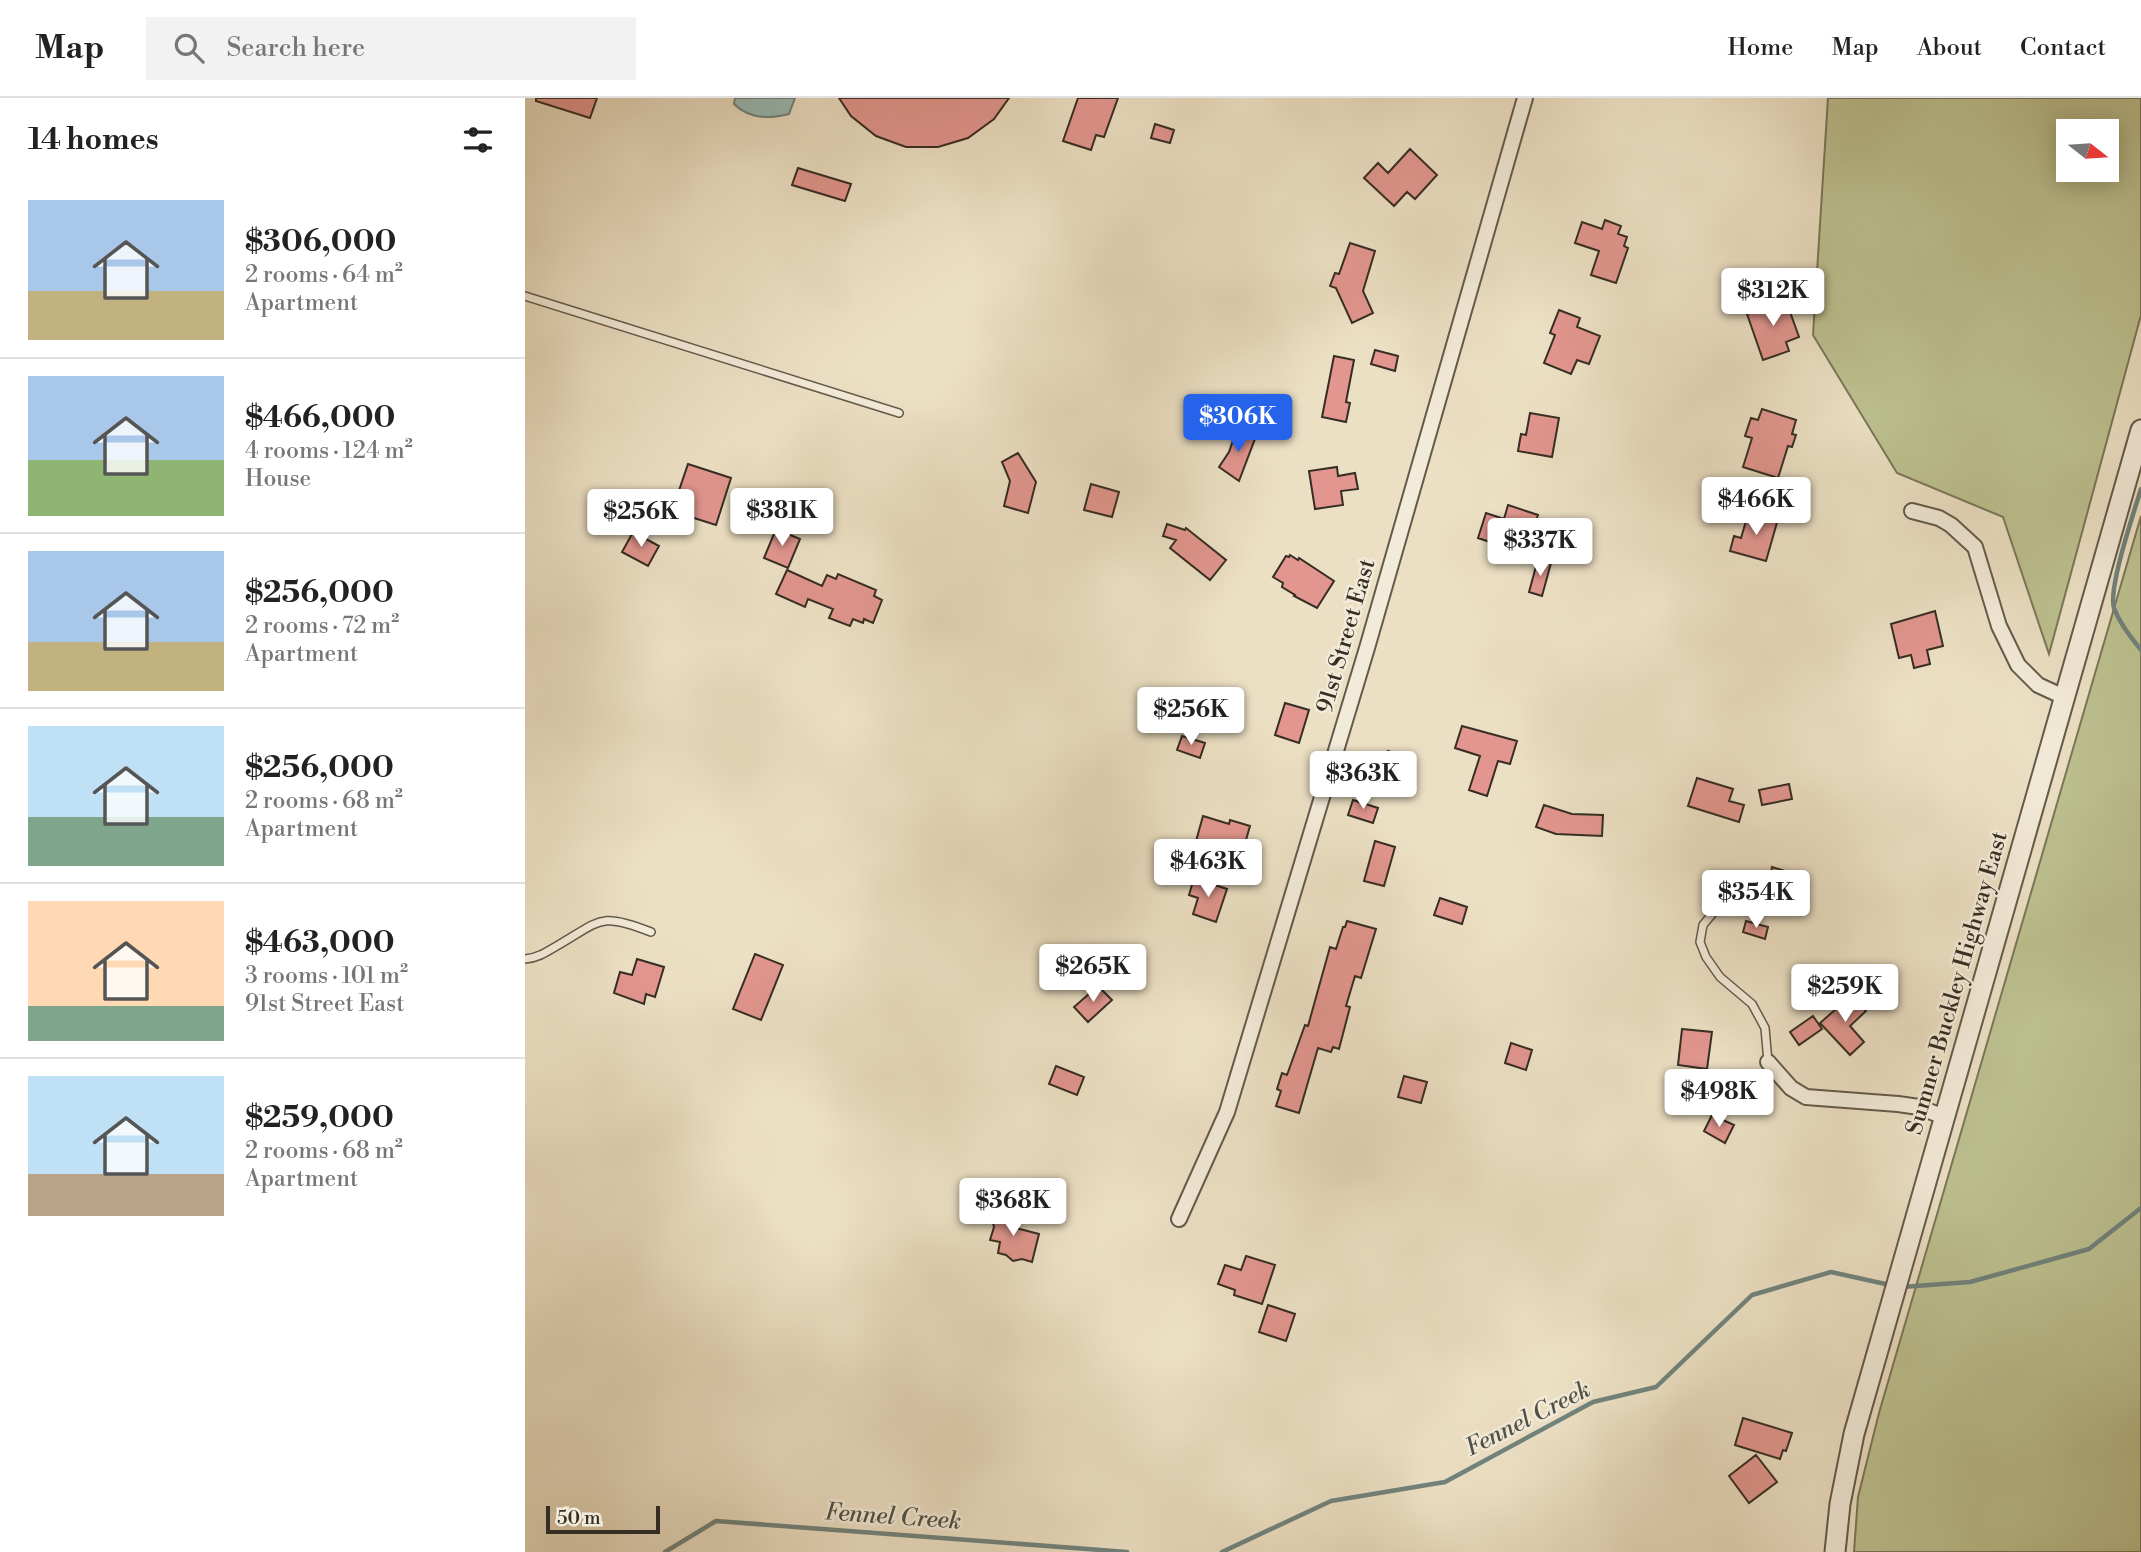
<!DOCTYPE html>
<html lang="en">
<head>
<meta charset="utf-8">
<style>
  :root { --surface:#fff; --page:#f2f2f2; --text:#222; --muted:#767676; --line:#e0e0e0; --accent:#2563eb }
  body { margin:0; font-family:"Libre Bodoni",serif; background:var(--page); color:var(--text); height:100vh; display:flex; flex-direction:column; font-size:26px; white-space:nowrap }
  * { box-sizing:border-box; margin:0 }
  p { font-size:23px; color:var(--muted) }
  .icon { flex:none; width:38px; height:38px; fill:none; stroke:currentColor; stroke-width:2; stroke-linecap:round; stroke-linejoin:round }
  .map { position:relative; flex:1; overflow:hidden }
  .sheet { display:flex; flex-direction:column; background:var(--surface); width:525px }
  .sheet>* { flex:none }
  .needle { width:46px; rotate:107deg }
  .controls { position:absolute; left:1531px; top:21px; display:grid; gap:14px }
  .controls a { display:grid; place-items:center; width:63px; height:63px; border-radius:0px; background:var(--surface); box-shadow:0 4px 18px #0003; font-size:35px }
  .scale { position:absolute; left:21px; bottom:18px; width:114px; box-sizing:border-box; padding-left:7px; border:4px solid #362d23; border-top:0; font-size:19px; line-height:24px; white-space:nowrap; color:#362d23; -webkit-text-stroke:5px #f3ebd9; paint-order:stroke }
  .price { position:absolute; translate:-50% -60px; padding:0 16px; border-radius:7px; background:#fff; color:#222; font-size:23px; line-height:46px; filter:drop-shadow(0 2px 4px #0008) }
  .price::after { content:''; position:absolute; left:50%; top:42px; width:21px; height:16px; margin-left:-10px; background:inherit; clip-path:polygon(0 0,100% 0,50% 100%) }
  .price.current { background:var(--accent); color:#fff }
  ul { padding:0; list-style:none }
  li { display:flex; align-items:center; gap:21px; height:175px; padding:0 28px }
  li+li { border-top:2px solid var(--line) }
  li span { display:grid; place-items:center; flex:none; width:196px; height:140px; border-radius:0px; color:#555 }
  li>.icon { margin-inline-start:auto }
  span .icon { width:84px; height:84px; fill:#fffc; stroke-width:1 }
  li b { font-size:30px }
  h2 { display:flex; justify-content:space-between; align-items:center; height:84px; padding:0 28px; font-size:30px }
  header { display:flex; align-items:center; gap:42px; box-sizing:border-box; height:98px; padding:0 35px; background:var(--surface); border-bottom:2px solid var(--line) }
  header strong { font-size:33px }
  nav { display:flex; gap:38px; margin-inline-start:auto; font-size:24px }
  .search { width:490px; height:63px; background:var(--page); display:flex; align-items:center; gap:18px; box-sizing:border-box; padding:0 24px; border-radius:0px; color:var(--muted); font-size:26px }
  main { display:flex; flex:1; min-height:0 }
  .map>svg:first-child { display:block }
  .green { fill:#bdc190; stroke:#7a775a; stroke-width:2; fill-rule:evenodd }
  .water { fill:#99bcb9; stroke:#71837d; stroke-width:2 }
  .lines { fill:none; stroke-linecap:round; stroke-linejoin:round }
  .stream { stroke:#71837d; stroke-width:4.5 }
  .building { fill:#e2968f; stroke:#362d23; stroke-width:2 }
  .service-casing { stroke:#645a4b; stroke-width:10 }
  .minor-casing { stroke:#645a4b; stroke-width:18 }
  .tertiary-casing { stroke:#645a4b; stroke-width:23 }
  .service { stroke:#f3ebd9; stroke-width:7 }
  .minor { stroke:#f3ebd9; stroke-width:14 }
  .tertiary { stroke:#f3ebd9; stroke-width:19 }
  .labels { text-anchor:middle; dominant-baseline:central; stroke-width:5; stroke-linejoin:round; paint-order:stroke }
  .street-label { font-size:23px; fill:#362d23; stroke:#f3ebd9 }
  .water-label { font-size:24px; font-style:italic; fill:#4f5148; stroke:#f3ebd9 }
</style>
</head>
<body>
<header>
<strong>Map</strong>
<div class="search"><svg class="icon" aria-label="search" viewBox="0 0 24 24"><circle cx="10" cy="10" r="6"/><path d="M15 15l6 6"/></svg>Search here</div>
<nav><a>Home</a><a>Map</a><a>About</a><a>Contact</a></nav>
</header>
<main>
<section class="sheet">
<h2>14 homes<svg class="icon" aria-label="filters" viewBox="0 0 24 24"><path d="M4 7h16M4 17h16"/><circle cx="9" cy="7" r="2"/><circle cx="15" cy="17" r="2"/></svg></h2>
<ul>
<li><span style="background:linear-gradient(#a9c7e8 65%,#c2b280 0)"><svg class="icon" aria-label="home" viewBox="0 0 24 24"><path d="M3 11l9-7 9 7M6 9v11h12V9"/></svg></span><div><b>$306,000</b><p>2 rooms · 64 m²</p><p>Apartment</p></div></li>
<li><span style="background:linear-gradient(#a9c7e8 60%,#8fb573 0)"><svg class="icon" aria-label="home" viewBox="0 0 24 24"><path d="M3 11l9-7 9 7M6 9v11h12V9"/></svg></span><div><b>$466,000</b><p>4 rooms · 124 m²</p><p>House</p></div></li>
<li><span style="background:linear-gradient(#a9c7e8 65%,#c2b280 0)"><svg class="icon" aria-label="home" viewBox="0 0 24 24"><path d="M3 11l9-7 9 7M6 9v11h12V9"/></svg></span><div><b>$256,000</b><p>2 rooms · 72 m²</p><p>Apartment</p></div></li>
<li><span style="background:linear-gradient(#bfe0f5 65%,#7fa58c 0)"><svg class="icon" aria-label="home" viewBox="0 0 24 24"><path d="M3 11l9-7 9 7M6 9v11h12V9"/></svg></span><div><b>$256,000</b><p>2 rooms · 68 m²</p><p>Apartment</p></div></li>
<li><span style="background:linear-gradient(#ffd9b3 75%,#7fa58c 0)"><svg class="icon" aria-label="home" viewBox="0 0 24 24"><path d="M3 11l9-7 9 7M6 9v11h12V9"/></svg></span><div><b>$463,000</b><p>3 rooms · 101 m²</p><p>91st Street East</p></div></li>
<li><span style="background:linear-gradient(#bfe0f5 70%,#b9a48a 0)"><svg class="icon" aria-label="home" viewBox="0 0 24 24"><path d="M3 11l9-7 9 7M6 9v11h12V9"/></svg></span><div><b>$259,000</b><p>2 rooms · 68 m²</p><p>Apartment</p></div></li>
</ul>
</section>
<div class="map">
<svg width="1616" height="1454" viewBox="0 0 1616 1454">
  <rect width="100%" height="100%" fill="#ece0c4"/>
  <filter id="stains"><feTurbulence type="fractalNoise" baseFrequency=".00286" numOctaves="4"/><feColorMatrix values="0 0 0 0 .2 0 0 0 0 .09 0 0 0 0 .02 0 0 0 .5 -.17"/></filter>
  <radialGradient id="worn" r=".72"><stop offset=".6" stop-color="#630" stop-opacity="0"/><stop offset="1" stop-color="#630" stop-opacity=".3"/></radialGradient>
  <!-- green -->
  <path class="green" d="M1303,0H1616V217L1524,556L1478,419L1372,375L1288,237ZM1582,33V72H1544V33Z
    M1616,418V1454H1329L1333,1399L1354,1315Z"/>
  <!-- water -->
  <path class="water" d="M210,0H270L264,16C245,21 224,21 209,6Z"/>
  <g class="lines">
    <!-- stream -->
    <path class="stream" d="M1616,391C1609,414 1583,490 1589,510C1595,526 1606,539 1616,552
      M1377,1189L1445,1184L1564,1151L1616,1110
      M140,1454L191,1423L602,1454
      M697,1454L806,1403L920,1384L1068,1304L1131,1289L1227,1197L1306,1174L1365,1187"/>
  </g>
  <!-- building -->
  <path class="building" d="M11,0H72L65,20L11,3Z
    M314,0H484L469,21L443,40L413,49H381L351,38L326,18Z
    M553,0H593L579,39L571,37L566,52L538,43Z
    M630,26L649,32L645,45L626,40Z
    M885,51L912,77L890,101L882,94L869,108L839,80L853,65L863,75Z
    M273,70L326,86L320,103L267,87Z
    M1080,122L1096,128L1093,136L1102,139L1099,148L1103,150L1091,185L1066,177L1074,153L1050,145L1057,124L1077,131Z
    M825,145L850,153L838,193L848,215L827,225L811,190L805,188L810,175L814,176Z
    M1259,197L1274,239L1261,244L1264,253L1238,262L1222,216L1246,208L1244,202Z
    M1034,212L1055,220L1052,229L1075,238L1064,266L1052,262L1046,276L1019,265L1030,237L1025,235Z
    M850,252L873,258L870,273L846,266Z
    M809,258L829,262L821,304L825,305L821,324L797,319Z
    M1237,311L1271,322L1267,336L1271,337L1267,349L1263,348L1253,380L1218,369L1227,340L1220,338L1226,320L1233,322Z
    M1005,315L1034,320L1027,359L993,353L996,336L1001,337Z
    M712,331L731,338L714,383L694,369L704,354Z
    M493,355L511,384L503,415L479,408L485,383L477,364Z
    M163,366L206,380L191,427L147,413Z
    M812,369L813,378L830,375L833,391L816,393L818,407L790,411L784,373Z
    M566,386L594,394L587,419L559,412Z
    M983,407L1013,417L1005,440L990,435L988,443L973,438L971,446L953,440L961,415L979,421Z
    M1224,413L1253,421L1241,463L1205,453L1209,438L1216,440Z
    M642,426L660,432L661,430L701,462L685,482L645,450L651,442L638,438Z
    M251,431L275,441L263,470L239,460Z
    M108,434L134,448L123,468L97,454Z
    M765,457L773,462L774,460L809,483L792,510L769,498L770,497L757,489L758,485L748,479L761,458L764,459Z
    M1013,461L1026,465L1017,498L1004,494Z
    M262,472L297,488L302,477L311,481L313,476L351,492L349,498L357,502L348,525L339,521L338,525L328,521L325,528L304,520L308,511L283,501L280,509L251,496Z
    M1410,513L1418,548L1402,552L1405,566L1389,570L1386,557L1374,560L1366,526Z
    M760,605L784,612L774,645L750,637Z
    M937,628L992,643L985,666L973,663L962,698L944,692L955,658L930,650Z
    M657,638L680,645L675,660L652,652Z
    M863,653L888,662L878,692L853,684Z
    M1172,680L1208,691L1204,703L1219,707L1214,724L1163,708Z
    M1264,686L1267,701L1237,707L1234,692Z
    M828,702L853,710L848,725L823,717Z
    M1019,707L1047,716L1078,717L1077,738L1031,736L1011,729Z
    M678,718L704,726L705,722L725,728L713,770L693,764L695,756L688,753L689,748L671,743Z
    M850,743L870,749L859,788L839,783Z
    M1247,769L1263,774L1252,811L1239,808Z
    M669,780L702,791L691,824L668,816L673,800L664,797Z
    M915,800L942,809L937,826L909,817Z
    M822,823L851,831L836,880L830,878L821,908L825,909L814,951L808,949L806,954L793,950L774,1015L751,1008L756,993L752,991L757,975L762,977L780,927L783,928L805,849L811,851L818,829H820Z
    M1221,823L1243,829L1240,841L1218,834Z
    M230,856L258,867L236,922L208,911Z
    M112,861L139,869L130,899L121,896L119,906L89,895L95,874L107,877Z
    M573,888L587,902L563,924L549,909Z
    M1327,897L1341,913L1325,928L1339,944L1325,957L1295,925Z
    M1288,918L1297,931L1274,947L1265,934Z
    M1157,931L1187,934L1182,971L1153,967Z
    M986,945L1007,952L1001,972L980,965Z
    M531,968L559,979L552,997L524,986Z
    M879,978L902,984L896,1005L873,999Z
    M1187,1017L1209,1027L1200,1045L1179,1033Z
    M483,1110L491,1130L514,1136L507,1164L497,1161L488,1163L481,1157L473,1155L475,1144L465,1142L469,1129L466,1116Z
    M721,1158L750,1167L737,1206L709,1197L710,1192L693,1186L700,1167L716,1172Z
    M743,1207L770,1216L761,1243L734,1234Z
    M1218,1320L1267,1335L1261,1353L1258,1352L1255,1361L1210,1347Z
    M1231,1357L1252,1384L1224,1405L1204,1378Z"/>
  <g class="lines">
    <!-- service casing -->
    <g class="service-casing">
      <path id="service" d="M0,198L374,315
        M1204,796L1178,827L1175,844L1181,859L1195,879L1227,906L1240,930L1243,964
        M0,861C12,860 20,855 30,849C76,823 73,813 126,834"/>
    </g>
    <!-- minor casing -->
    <g class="minor-casing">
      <path id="minor" d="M1387,413L1414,420L1426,427L1450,449L1474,528L1493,567L1513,587L1539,599
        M1243,964L1266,990L1281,999L1373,1006L1394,1009L1419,1019
        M654,1121L702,1014L842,550L1000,0"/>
    </g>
    <!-- tertiary casing -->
    <g class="tertiary-casing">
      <path id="tertiary" d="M1310,1454L1315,1406L1329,1336L1616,332"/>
    </g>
    <!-- service -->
    <use href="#service" class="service"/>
    <!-- minor -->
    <use href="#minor" class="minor"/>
    <!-- tertiary -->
    <use href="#tertiary" class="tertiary"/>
  </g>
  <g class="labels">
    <!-- street labels -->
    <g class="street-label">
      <text transform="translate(821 538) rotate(-74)">91st Street East</text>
      <text transform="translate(1432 885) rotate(-74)">Sumner Buckley Highway East</text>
    </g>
    <!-- water labels -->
    <g class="water-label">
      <text transform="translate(1003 1321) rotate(-27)">Fennel Creek</text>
      <text transform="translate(368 1419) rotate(4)">Fennel Creek</text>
    </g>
  </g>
  <rect width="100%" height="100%" filter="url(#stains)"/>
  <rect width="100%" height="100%" fill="url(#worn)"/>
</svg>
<div class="controls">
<a><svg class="needle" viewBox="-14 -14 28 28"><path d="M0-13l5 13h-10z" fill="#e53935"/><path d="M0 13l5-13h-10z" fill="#767676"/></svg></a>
</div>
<div class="scale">50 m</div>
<b class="price" style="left:1248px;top:230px">$312K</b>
<b class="price current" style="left:713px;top:356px">$306K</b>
<b class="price" style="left:1231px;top:439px">$466K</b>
<b class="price" style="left:257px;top:450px">$381K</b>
<b class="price" style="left:116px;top:451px">$256K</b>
<b class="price" style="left:1015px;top:480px">$337K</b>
<b class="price" style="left:666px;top:649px">$256K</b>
<b class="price" style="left:838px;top:713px">$363K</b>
<b class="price" style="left:683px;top:801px">$463K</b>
<b class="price" style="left:1231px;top:832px">$354K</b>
<b class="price" style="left:568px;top:906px">$265K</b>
<b class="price" style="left:1320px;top:926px">$259K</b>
<b class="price" style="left:1194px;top:1031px">$498K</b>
<b class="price" style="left:488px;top:1140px">$368K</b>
</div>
</main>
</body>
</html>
